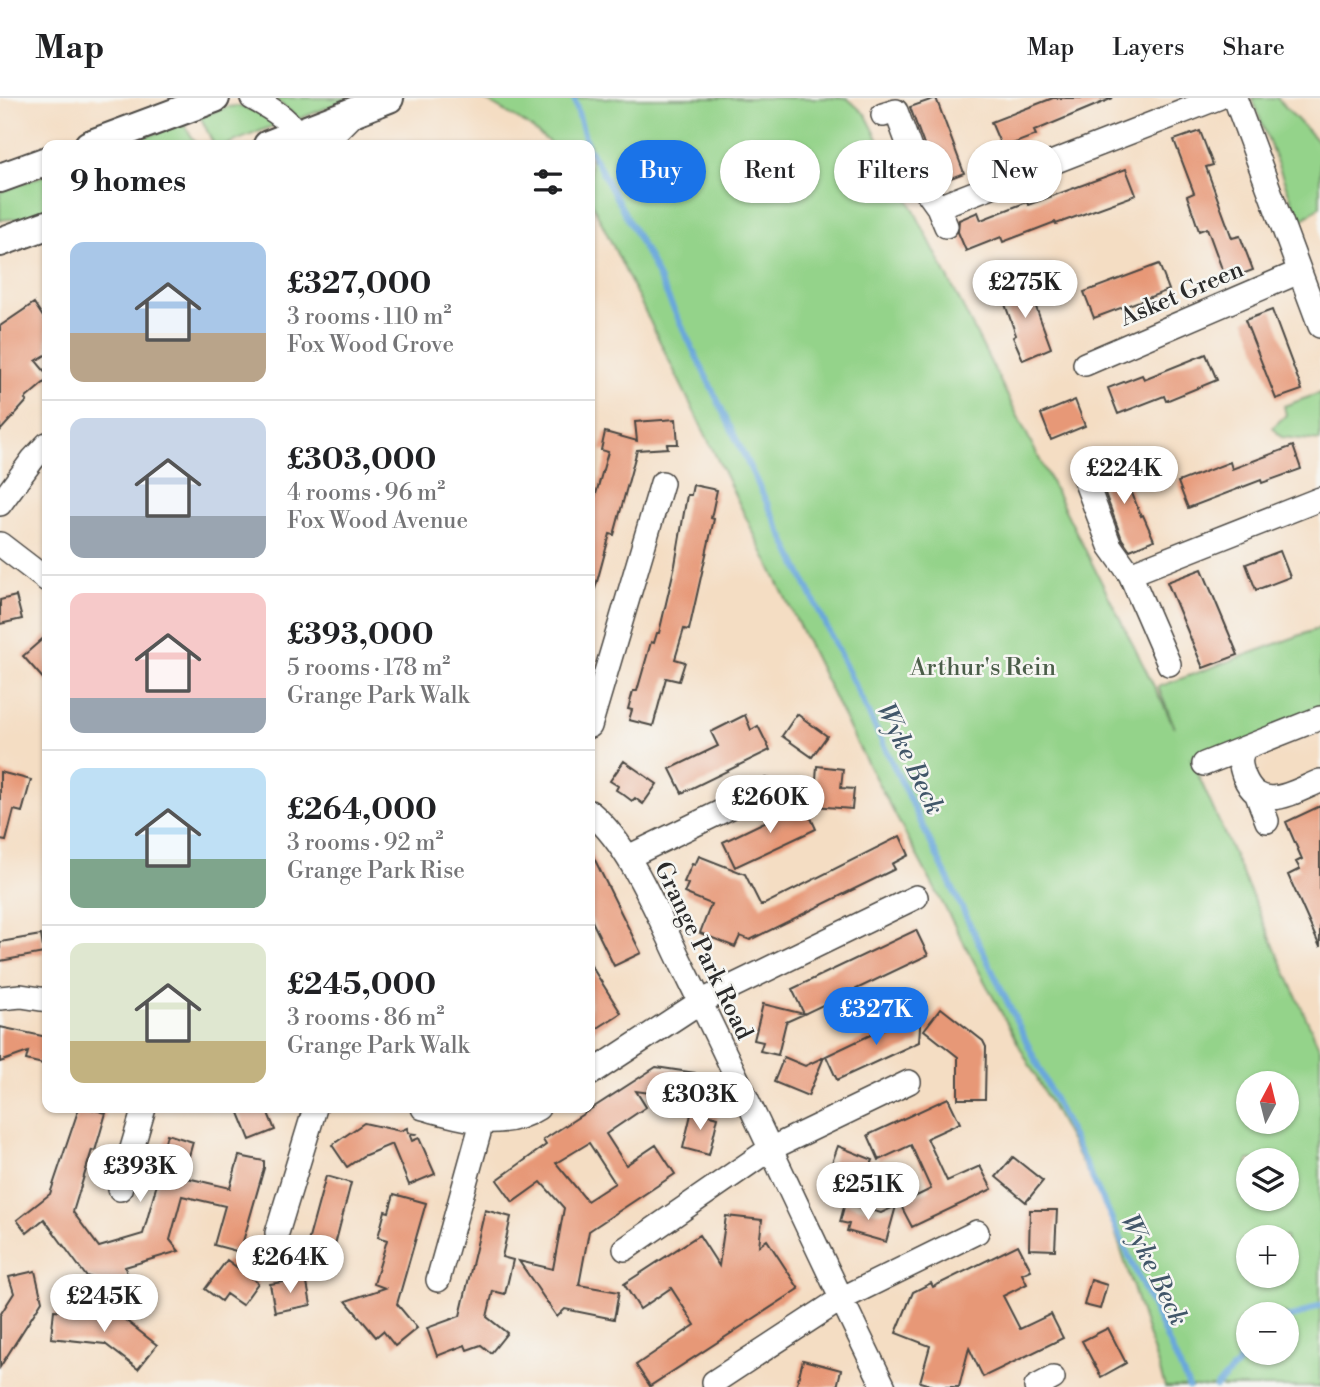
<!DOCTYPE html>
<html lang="en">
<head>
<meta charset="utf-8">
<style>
  :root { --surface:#fff; --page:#f6f6f6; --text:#202124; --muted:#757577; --line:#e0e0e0; --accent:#1a73e8 }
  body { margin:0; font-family:"Libre Bodoni",serif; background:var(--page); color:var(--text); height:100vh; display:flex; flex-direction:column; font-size:26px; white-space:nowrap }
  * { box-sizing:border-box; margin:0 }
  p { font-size:23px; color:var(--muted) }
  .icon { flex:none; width:38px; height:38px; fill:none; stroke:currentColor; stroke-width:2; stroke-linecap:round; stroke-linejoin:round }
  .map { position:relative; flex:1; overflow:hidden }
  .sheet { position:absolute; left:42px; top:42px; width:553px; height:973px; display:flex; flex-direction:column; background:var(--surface); border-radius:14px; box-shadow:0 2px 5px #0004 }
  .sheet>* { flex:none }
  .top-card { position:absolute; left:616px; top:42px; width:598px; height:63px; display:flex; gap:14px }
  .needle { width:46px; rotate:7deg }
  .controls { position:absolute; left:1236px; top:973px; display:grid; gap:14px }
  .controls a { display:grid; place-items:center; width:63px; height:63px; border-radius:50%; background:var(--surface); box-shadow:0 2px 5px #0004; font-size:35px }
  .price { position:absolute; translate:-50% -60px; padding:0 16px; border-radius:24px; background:#fff; color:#222; font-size:23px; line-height:46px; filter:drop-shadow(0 2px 4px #0008) }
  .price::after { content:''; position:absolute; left:50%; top:42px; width:21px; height:16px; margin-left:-10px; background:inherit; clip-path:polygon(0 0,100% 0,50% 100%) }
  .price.active { background:var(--accent); color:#fff }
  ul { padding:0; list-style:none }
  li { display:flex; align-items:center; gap:21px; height:175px; padding:0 28px }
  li+li { border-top:2px solid var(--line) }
  li span { display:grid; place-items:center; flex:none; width:196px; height:140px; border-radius:14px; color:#555 }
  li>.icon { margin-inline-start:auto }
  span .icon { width:84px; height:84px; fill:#fffc; stroke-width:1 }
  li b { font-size:30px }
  h2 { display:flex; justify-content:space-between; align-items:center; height:84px; padding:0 28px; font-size:30px }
  .tag { padding:0 24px; border-radius:32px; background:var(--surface); box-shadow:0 2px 5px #0004; font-size:24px; line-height:63px }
  .tag.active { background:var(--accent); color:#fff }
  header { display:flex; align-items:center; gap:42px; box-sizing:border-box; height:98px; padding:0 35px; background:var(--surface); border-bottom:2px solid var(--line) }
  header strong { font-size:33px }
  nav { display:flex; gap:38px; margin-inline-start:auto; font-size:24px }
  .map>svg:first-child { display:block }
  .green { fill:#94d38a; stroke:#607f5a; stroke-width:2; fill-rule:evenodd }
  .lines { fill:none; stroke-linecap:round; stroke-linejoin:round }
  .stream { stroke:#69a7db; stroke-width:6 }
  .building { fill:#e79877; fill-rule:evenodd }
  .minor-casing { stroke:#494642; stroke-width:26 }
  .major-casing { stroke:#494642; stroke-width:32 }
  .minor { stroke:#fff; stroke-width:23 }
  .major { stroke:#fff; stroke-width:28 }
  .labels { text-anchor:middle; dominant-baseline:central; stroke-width:5; stroke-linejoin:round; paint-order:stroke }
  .street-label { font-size:24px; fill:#2b2b2b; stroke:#f6f6f2 }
  .park-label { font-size:24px; fill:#4a5d48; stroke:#f6f6f2 }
  .water-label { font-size:26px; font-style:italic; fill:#415669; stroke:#f6f6f2 }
</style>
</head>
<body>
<header>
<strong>Map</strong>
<nav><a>Map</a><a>Layers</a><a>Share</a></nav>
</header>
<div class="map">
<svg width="1320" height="1289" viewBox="0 0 1320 1289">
  <rect width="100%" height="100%" fill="#f6f6f2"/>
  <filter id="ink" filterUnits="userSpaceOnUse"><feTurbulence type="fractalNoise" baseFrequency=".0143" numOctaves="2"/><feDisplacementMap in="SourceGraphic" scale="14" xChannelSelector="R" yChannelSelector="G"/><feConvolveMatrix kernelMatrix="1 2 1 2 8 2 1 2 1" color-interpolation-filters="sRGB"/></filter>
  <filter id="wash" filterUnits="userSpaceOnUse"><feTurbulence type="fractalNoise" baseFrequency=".00686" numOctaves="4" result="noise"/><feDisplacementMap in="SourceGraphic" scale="28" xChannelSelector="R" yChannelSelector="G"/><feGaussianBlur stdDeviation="1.57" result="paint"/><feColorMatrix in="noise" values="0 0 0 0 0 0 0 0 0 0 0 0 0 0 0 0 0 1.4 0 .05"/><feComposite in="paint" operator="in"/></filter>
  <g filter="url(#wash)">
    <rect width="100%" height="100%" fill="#f4ddc3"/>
    <!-- green -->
    <path class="green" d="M274,0H351L299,21Z
      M482,0H847L866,17L1175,630L1158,589L1320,530V620L1204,666L1191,661L1320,951V1289H1165L1109,1115L856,644L590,101V47H553L526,26ZM1248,985H1286V1024H1248ZM1248,1062H1286V1101H1248ZM1248,1139H1286V1178H1248ZM1248,1216H1286V1255H1248Z
      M1252,0H1277L1320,46V108L1300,124Z
      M237,8L253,12L278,26L226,47H214L200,18L227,9Z
      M183,25L197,47H124Z
      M47,76V112L24,120L0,122V94Z
      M1320,295V343L1281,339L1273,329L1286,317L1284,308Z"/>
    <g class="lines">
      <!-- stream -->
      <path class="stream" d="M574,0L587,47
        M590,52L648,158L1109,1115L1189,1289
        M1286,1220L1299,1217L1320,1207
        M1216,1289L1238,1266L1248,1243"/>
    </g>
    <g id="blocks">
      <!-- building -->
      <path class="building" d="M936,0L964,75L938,85L910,9Z
        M1053,0H1113L1034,33L1036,37L1002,50L991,24Z
        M1200,33L1213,67L1206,69L1232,140L1240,138L1253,172L1226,182L1207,130L1199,133L1193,115L1187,98L1194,95L1174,42Z
        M1126,71L1136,97L1056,126L1055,124L1003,144L1001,139L966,153L958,134L959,122L978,114L981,122L1027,104L1028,107Z
        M1159,166L1169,192L1094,220L1084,194Z
        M1026,182L1051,250L1023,262L1013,239L1016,237L1000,192Z
        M34,205L47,225V256L36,263L47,276V282L25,301L27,303L0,333V228Z
        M1272,212L1302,292L1276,301L1245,222Z
        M1206,256L1217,282L1166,303L1164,298L1118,316L1108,290L1142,277L1144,281Z
        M1075,302L1085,328L1051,342L1041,316Z
        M676,321L678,346H667L668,350L637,352L614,437L610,436L595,491L590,490V417L608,354L601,352L605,334L637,343L635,324Z
        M1293,348L1301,371L1262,385L1261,382L1188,410L1178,384L1230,364L1232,371Z
        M1119,362L1141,418L1143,417L1154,442L1130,452L1122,441L1096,371Z
        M693,387L717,392L711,420L714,421L689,532L684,531L675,561L685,564L679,583L666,580L653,628L629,622L632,612L628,611L633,593H637L651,544L654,545L657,535H659L675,467L687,397H691Z
        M1280,453L1290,479L1256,492L1246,466Z
        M1202,471L1238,557L1203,570L1167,484Z
        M16,498L22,521L0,526V502Z
        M47,537V585L23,558Z
        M797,616L827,638L812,659L782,638Z
        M745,617L751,632L758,628L770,652L682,695L670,671L718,648L711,634Z
        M624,663L657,686L643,706L635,700L632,703L624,697L616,692L618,688L610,683Z
        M817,668L843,671L841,690L854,691L852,711L814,708Z
        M0,674L31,682L22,714L14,712L6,743L0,742Z
        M804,705L816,731L735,769L723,744Z
        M1320,708V849L1288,777L1300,771L1296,764L1302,761L1286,724Z
        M900,738L909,757L892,766L895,771L750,842L740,838L735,849L700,835L711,806L684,795L688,786L684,784L692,766L695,767L699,758L745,776L761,808Z
        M590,752L641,855L614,868L590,819Z
        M916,832L928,857L804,916L792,891Z
        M41,837L44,855L0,863V844Z
        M590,866L621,915L590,935Z
        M763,906L804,916L786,924L778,957L760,953L763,944L754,942Z
        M941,910L983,943L986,949L985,1001H958V959L924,932Z
        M921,913L919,944L837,982L826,958Z
        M0,929L47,939V967L26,962L28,954L0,964Z
        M784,959L805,968L824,959L808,998L774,984Z
        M656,969L695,975L709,995L699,1002L636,993L646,1009L606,1036L626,1067L656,1047L675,1076L589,1133L579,1187L619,1194L614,1221L565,1211L557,1219L519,1163L553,1171L564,1110L541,1084L513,1104L497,1082L546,1047L543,1042ZM589,1045L615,1085L587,1103L556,1065Z
        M948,1000L960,1025L927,1040L947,1083L980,1068L992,1091L912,1129L900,1106L931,1091L911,1047L879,1062L868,1037Z
        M79,1010H88L106,1015L95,1053L92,1052L73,1114L99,1149L143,1136L160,1075L157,1074L167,1036L193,1044L183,1079L230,1090L239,1058L264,1063V1070L240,1154L214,1147L225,1108L182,1098L170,1142L179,1153L125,1169L128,1181L110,1186L86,1178L44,1121L27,1135L17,1122L50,1096Z
        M237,1010H266L275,1032L250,1042Z
        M692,1012L718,1019L709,1057L683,1050Z
        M364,1025L400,1033L407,1030L408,1035L415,1036L410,1038L412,1043L419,1040L435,1076L409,1087L392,1046L363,1058L347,1069L332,1047Z
        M838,1048L873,1062L859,1097L825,1084Z
        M1013,1059L1043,1083L1026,1104L996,1079Z
        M326,1078L351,1085L328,1174L302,1166Z
        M394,1096L426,1105L397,1206L417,1230L395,1248L383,1233L376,1239L346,1203L385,1190L374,1186L387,1142L378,1139L385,1113L389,1114Z
        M845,1105L881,1115L896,1108L886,1144L847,1133L849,1126L840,1124Z
        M485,1112L511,1119L502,1159L513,1162L505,1196L493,1193L487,1219L507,1235L491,1255L481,1247L467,1252L465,1247L437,1258L427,1230L460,1218Z
        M1030,1112H1057L1055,1152L1029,1151Z
        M726,1118L762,1122L759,1148L767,1142L799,1191L650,1288L636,1267L695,1227L671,1190L640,1211L624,1186L699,1137L719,1168Z
        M1018,1147L1031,1172L1022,1176L1027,1186L1003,1198L1020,1231L1051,1216L1063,1240L983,1279L969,1250L959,1289H937L920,1284L930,1248L896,1235L913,1194L931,1185L933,1189Z
        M227,1162L258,1185L242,1207L226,1196L221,1203L205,1191Z
        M35,1173L42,1203L0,1269V1217L14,1195L9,1179Z
        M306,1180L311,1207L275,1214L270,1186Z
        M1091,1182L1107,1187L1100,1211L1084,1207Z
        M54,1212L120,1218L157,1247L138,1271L105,1246L51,1240Z
        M1108,1230L1126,1265L1101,1279L1082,1243Z
        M803,1262L841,1272L837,1289H796Z"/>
    </g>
  </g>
  <g filter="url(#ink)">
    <use href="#blocks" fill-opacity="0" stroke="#494642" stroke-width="2"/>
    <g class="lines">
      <!-- minor casing -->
      <g class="minor-casing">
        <path id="minor" d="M252,0C274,12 294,24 304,47
          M1235,0L1320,228
          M883,17L896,13L925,91L938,109L946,128
          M323,47L355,15
          M938,109L1218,0
          M1085,266L1299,174
          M1082,374L1110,448L1130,476L1320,401
          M0,406L33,361L47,346
          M0,446L47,482
          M1130,476L1169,566
          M590,628L662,385
          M1244,651C1239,661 1240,667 1244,678C1260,717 1293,694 1320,683
          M1204,666L1320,620
          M1257,697L1267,723
          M590,714C634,751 661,826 687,877C754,1013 817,1152 884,1289
          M628,759L766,692
          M0,900L21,898L47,902
          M590,976L700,904L916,799
          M423,1010C461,1020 501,1034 538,1010
          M120,1091L144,1010
          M277,1135L315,1010
          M625,1151L770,1051L909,984
          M438,1182L482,1024
          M714,1284L841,1201L977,1134
          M1036,1289L1053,1280"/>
      </g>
      <!-- major casing -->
      <g class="major-casing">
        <path id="major" d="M89,47L215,0
          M268,47L389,0
          M0,80L47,63
          M0,144L47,127"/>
      </g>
      <!-- minor -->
      <use href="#minor" class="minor"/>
      <!-- major -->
      <use href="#major" class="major"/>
    </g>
  </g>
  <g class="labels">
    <!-- street labels -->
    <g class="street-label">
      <text transform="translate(1182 196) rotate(-23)">Asket Green</text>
      <text transform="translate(703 853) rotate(64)">Grange Park Road</text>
    </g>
    <!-- park labels -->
    <g class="park-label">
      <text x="983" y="570">Arthur's Rein</text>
    </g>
    <!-- water labels -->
    <g class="water-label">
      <text transform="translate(910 661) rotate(64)">Wyke Beck</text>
      <text transform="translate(1154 1172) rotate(64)">Wyke Beck</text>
    </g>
  </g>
</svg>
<div class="controls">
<a><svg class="needle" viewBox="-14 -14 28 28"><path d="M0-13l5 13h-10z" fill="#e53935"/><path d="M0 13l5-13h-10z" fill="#757577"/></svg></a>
<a><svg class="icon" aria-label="layers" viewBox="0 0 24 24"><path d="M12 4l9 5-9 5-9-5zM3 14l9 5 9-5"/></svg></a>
<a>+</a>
<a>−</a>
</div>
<b class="price" style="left:1025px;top:222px">£275K</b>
<b class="price" style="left:1124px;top:408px">£224K</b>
<b class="price" style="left:770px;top:737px">£260K</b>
<b class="price active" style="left:876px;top:949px">£327K</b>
<b class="price" style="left:700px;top:1034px">£303K</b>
<b class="price" style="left:140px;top:1106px">£393K</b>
<b class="price" style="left:868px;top:1124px">£251K</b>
<b class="price" style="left:290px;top:1197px">£264K</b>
<b class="price" style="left:104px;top:1236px">£245K</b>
<div class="top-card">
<a class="tag active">Buy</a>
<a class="tag">Rent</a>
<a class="tag">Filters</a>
<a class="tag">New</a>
</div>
<section class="sheet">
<h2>9 homes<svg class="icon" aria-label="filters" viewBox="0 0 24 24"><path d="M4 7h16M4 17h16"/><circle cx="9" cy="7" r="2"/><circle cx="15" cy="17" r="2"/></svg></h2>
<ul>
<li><span style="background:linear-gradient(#a9c7e8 65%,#b9a48a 0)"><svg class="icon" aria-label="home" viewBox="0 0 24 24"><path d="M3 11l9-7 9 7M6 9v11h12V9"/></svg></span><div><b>£327,000</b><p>3 rooms · 110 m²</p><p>Fox Wood Grove</p></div></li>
<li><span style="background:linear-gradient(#c9d6e8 70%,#9aa5b1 0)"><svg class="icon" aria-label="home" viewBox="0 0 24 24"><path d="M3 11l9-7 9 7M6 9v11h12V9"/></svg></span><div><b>£303,000</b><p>4 rooms · 96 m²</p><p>Fox Wood Avenue</p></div></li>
<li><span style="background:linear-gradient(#f6c9c9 75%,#9aa5b1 0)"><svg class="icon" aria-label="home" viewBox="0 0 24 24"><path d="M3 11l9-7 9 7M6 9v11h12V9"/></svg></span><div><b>£393,000</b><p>5 rooms · 178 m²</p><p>Grange Park Walk</p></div></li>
<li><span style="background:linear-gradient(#bfe0f5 65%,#7fa58c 0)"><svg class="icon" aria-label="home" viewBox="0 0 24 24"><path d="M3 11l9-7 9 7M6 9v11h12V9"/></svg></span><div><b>£264,000</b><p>3 rooms · 92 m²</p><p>Grange Park Rise</p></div></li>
<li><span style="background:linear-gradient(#dfe7d0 70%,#c2b280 0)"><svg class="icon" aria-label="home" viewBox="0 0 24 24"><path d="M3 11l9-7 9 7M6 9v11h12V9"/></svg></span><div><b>£245,000</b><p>3 rooms · 86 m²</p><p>Grange Park Walk</p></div></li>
</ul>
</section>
</div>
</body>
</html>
